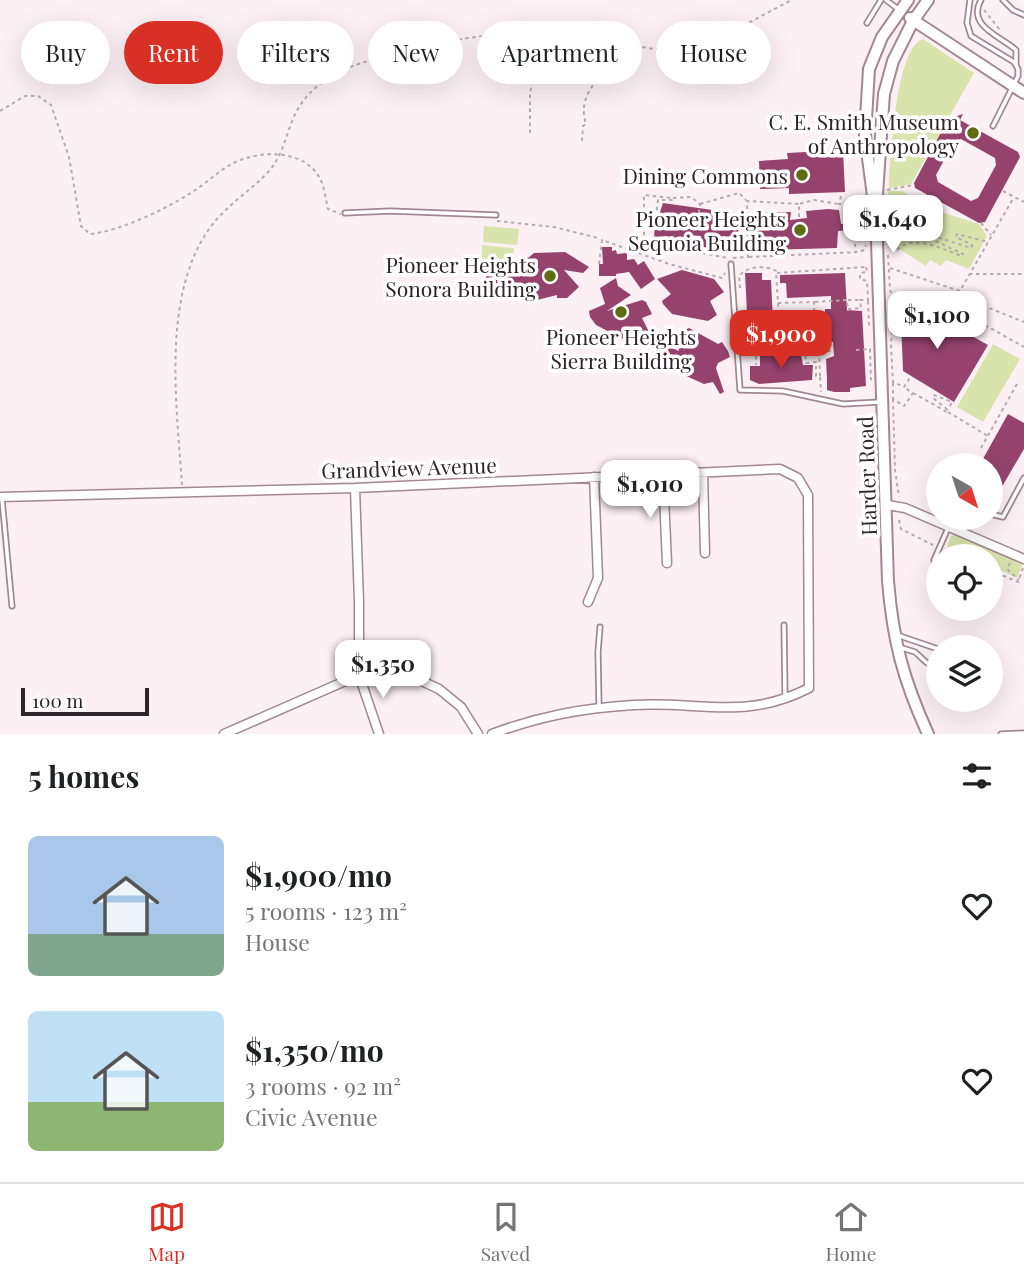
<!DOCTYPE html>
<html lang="en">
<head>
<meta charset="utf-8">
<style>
  :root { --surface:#fff; --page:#f2f2f2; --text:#202124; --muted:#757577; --line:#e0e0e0; --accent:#d93025 }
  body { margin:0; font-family:"Playfair Display",serif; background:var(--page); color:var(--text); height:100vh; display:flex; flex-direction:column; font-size:26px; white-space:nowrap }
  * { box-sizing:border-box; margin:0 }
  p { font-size:23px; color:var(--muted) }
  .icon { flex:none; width:38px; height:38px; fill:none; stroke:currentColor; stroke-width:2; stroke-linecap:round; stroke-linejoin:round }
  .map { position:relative; height:734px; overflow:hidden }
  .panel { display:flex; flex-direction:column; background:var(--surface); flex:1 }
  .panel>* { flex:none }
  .banner { position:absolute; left:21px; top:21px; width:984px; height:63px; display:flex; gap:14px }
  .needle { width:46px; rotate:141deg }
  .fabs { position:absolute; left:926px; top:453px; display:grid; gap:14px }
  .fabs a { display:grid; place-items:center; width:77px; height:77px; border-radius:50%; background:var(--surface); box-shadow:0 7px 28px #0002; font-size:35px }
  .scale { position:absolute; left:21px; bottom:18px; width:128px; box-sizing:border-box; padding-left:7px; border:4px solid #2e2328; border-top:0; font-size:19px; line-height:24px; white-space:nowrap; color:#2e2328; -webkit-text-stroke:5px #fff; paint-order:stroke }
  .price { position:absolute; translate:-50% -60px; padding:0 16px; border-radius:14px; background:#fff; color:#222; font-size:23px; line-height:46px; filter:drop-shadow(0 2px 4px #0008) }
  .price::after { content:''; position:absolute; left:50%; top:42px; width:21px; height:16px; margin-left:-10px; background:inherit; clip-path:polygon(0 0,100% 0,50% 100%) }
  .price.active { background:var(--accent); color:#fff }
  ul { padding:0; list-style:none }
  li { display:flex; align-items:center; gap:21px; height:175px; padding:0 28px }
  li span { display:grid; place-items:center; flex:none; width:196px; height:140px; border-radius:10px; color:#555 }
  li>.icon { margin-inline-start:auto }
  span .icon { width:84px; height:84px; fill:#fffc; stroke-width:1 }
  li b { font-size:30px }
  h2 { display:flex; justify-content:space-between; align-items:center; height:84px; padding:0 28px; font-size:30px }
  .pill { padding:0 24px; border-radius:32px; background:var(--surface); box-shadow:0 7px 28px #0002; font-size:24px; line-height:63px }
  .pill.active { background:var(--accent); color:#fff }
  .tab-bar { display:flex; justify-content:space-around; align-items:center; height:98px; border-top:2px solid var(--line); background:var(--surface); font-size:19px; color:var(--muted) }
  .tab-bar a { display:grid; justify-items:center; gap:4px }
  .tab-bar .active { color:var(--accent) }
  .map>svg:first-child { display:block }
  .green { fill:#d8e4ac }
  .building { fill:#95436d; fill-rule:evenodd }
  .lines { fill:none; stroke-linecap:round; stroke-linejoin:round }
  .lane-casing { stroke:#a38793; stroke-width:7 }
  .street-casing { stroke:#a38793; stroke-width:11 }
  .secondary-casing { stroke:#a38793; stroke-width:14 }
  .path { stroke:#b7abb0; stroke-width:2; stroke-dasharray:3.5 3.5; stroke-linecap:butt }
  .lane { stroke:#fff; stroke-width:3.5 }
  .street { stroke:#fff; stroke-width:8 }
  .secondary { stroke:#fff; stroke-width:10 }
  .poi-dot { fill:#606c13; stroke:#fff; stroke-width:2.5 }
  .labels { text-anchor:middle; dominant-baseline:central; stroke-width:7; stroke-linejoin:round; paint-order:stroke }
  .poi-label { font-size:21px; fill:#2e2328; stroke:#fff; text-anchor:end }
  .street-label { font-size:21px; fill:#2e2328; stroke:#fff }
</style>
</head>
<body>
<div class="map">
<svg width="1024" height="734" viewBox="0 0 1024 734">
  <rect width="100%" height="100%" fill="#fcf0f5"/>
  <!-- green -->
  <path class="green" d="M923,39L974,73L911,184L890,188V191H903L922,206L979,224L987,236L969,269L946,260L941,266L930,260L926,266L888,242C887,211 890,48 923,39Z
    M484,226L519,229L517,245L483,242Z
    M482,245L514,248L512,264L482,261Z
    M993,344L1020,359L983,422L957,407Z
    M956,534L1023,563L1017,578L991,566L990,556H968L947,547L951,536Z"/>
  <!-- building -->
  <path class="building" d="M963,114L960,120L1018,152L1020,157L985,222L979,223L915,188L914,183L948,119ZM961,139L995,158L996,165L978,198L971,201L938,182L936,175L954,142Z
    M843,150L845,192L789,194V188L760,189L759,161L788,159L787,153Z
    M663,203L734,213L735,228L739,229L733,250L702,247L701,236L689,235L685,244L654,240L655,218H658Z
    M828,209L839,210L841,224H857V230L838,231L837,248L765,250L761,235H757L759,213L791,212L790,220L807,218L806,211Z
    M602,247H612V251L616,250L617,254L627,253V260L634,259L638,265L644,261L655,279L641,289L629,272L616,274V276H599V264H603Z
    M565,252L589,267L583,273L564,270L579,287L567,298H557V295L537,300L517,288L497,290L484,281L492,266L516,268L534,253Z
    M682,270L714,279L724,292L710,301L717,315L708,321L672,314L663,304L662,301L671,294L657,279Z
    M745,273H762V280H771L773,322H764V333L748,334Z
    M845,273L847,310L862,311L866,386L850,388V392H834L827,390V379L826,359L834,356L833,342H826L825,330V309H831V296L787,298L786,283H780V275Z
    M616,278L618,286L631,295L607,311L642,300L646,302L652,314L642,318L651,336L644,340H625L596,325L590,317L589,311L605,304L600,288Z
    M900,296L988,345L954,402L903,371Z
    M689,328L718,344L722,342L728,351L730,357L718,363L716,368L724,392L720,394L713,382L704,384L673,370L664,357L660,348L665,345L679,351L676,334Z
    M801,354L803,365H813L812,380L759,384L750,380V366H760V356Z
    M1008,414L1024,423V449L1000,490L990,485V466H979Z"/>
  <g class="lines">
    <!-- lane casing -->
    <g class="lane-casing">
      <path id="lane" d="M886,0L898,9
        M970,0L967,23L971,36L1014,62L1018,69V76L993,126
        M981,0C966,26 1002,37 1016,50V65
        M1003,0L1013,10L1024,15
        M867,23L881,0
        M345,213L390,211L496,215
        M731,264L740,390L783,391L843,404L880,402
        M2,499L12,606
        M990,514L1003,517L1024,478
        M934,560L949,526L962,518
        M784,625L785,696
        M897,635L938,649
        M902,648L915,652L927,663
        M599,707L598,652L600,627
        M1001,734L1024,733"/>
    </g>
    <!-- street casing -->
    <g class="street-casing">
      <path id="street" d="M703,473L705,553
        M663,474L667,563
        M355,488L359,602V675L379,734
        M0,497L355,488L780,469L798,478L808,495L809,688C745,721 700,701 634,705C583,708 540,716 492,734
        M887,505L905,508L1024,559
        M588,602L598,578L594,477
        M224,734L359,675L388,672L413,677L439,689L461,707L478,734"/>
    </g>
    <!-- secondary casing -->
    <g class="secondary-casing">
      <path id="secondary" d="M928,0L913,21L893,61L884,94L881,135L876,210L888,581C893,641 903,679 928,734
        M910,18L1024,93
        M873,196L865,135L869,69L882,37L908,0"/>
    </g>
    <!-- path -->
    <path class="path" d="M984,10L1000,30
      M0,111L25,96H38L51,105L69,157L81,226L90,234C120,231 164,210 189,194C203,186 215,174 228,166C256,149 308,147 322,183C325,191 326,201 328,209L341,214
      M530,133V94L540,34L538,31
      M582,141L583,126L586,124C574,87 615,63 641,48
      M887,190L913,185
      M1003,191L1024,202
      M841,196L839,204H844L848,210L850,234L854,238L856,251
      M673,198L691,197L700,204L697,225
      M700,204L739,193L746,200
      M799,217V204L814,200L838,204
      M497,221L554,227L598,238
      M981,223L991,235
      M636,239L644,241V195L672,198V200H658L656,216
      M645,242L702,253L701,250L693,248L695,235
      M897,250C913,233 944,250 962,256L963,254L927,237V234L971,248L972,245L956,237L957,234L988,242
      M702,253L728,258
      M888,255L890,290L895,302L891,344L893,382L904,387L911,376
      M749,257L859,252L864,250L866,245
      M733,258L748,257L747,201L799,204
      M599,264L602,240L669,264L722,278L725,273
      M890,268L960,291L1014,197
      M777,273L866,267
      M969,274H1024
      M740,288L739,276C747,266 766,265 776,271L781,353L756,354
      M959,291L951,306L1024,347
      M957,295L1024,322
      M848,300H860
      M868,301L869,327
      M815,302L847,300L848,311
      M778,303L814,302L816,350L805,351
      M848,309L861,308L860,300H868L867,281L860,279V273L867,272L866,267
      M856,350L870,349L871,382
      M820,351H833
      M782,353L805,351L806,364
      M744,355L756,354V365
      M806,363L816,362V376H820L819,351
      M820,377L821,392
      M893,383V399L904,406L913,393L905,388
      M913,393L947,412L948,410L933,398L934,395L952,402L948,410
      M893,399L895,470L899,497
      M948,412L988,436
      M981,448L1017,384
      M182,485C177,407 161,298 209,229C227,204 251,191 270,170C285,152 287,127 299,107C330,59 386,60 434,43C487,36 540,25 593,27C611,28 626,43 642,47C695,59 747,22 792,0
      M899,520L901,529L933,545
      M946,550L961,556
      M1010,563L1007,569L1019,580
      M990,570L1018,582L1023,568"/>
    <!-- lane -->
    <use href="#lane" class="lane"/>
    <!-- street -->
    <use href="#street" class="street"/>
    <!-- secondary -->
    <use href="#secondary" class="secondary"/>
  </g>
  <!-- markers -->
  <g class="poi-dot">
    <circle cx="973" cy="133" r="7"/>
    <circle cx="802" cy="175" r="7"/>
    <circle cx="800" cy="230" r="7"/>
    <circle cx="550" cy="276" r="7"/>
    <circle cx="621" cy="312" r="7"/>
  </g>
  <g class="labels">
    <!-- poi labels -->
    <g class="poi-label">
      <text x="959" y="121">C. E. Smith Museum<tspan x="959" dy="24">of Anthropology</tspan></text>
      <text x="788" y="175">Dining Commons</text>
      <text x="786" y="218">Pioneer Heights<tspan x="786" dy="24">Sequoia Building</tspan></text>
      <text x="536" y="264">Pioneer Heights<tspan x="536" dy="24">Sonora Building</tspan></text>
      <text x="621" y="336" text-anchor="middle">Pioneer Heights<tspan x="621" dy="24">Sierra Building</tspan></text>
    </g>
    <!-- street labels -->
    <g class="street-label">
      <text transform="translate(409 467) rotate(-2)">Grandview Avenue</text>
      <text transform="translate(866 476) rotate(-92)">Harder Road</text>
    </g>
  </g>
</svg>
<div class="fabs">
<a><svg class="needle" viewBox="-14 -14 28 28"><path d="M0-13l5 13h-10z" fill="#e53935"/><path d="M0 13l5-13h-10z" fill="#757577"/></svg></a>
<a><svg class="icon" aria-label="locate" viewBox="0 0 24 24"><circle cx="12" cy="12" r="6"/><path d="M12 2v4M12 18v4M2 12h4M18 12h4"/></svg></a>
<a><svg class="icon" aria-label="layers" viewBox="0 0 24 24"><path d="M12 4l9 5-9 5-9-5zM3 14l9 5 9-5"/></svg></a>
</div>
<div class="scale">100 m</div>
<b class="price" style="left:893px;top:255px">$1,640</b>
<b class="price" style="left:937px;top:351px">$1,100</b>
<b class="price active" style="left:781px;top:370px">$1,900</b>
<b class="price" style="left:650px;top:520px">$1,010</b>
<b class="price" style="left:383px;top:700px">$1,350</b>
<div class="banner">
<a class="pill">Buy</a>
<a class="pill active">Rent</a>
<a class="pill">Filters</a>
<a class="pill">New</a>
<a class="pill">Apartment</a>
<a class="pill">House</a>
</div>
</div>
<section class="panel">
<h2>5 homes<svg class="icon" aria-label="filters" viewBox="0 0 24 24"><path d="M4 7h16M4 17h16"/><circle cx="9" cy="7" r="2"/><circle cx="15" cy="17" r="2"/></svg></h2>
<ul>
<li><span style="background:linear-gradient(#a9c7e8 70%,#7fa58c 0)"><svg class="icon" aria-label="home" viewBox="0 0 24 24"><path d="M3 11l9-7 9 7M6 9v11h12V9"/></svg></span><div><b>$1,900/mo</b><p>5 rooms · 123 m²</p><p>House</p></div><svg class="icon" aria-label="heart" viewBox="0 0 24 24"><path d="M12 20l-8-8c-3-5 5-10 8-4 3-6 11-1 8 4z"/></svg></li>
<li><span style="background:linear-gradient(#bfe0f5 65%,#8fb573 0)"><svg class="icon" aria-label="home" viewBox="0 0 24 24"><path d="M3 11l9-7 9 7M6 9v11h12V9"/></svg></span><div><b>$1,350/mo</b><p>3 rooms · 92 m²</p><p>Civic Avenue</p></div><svg class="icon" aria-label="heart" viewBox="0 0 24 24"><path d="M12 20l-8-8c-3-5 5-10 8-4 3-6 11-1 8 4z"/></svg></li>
</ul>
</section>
<nav class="tab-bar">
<a class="active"><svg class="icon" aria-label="map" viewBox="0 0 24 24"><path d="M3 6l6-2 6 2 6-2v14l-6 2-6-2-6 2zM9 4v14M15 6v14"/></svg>Map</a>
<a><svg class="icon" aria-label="saved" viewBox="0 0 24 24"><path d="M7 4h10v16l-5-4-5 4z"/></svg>Saved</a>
<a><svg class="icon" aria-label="home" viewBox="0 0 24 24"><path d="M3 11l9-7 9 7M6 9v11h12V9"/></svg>Home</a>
</nav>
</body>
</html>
